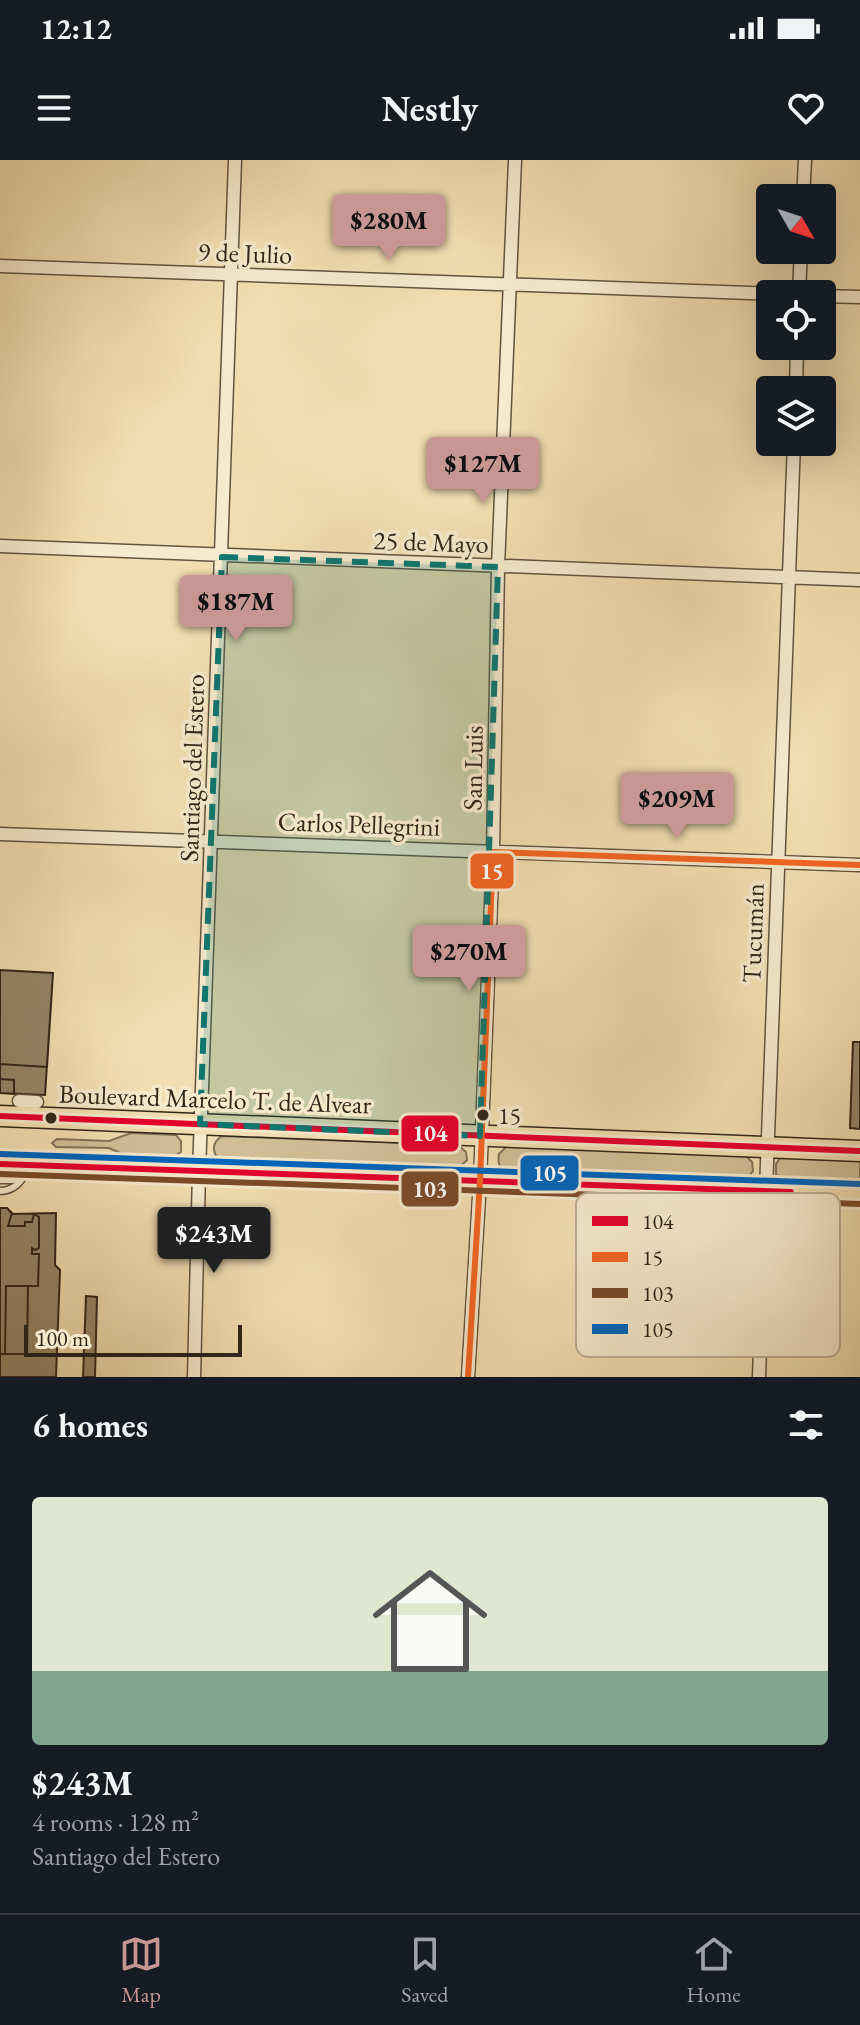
<!DOCTYPE html>
<html lang="en">
<head>
<meta charset="utf-8">
<style>
  :root { --surface:#171b24; --page:#242831; --text:#f1f3f6; --muted:#9ea1a6; --line:#363941; --accent:#c59692 }
  body { margin:0; font-family:"EB Garamond",serif; background:var(--page); color:var(--text); height:100vh; display:flex; flex-direction:column; font-size:30px; white-space:nowrap }
  * { box-sizing:border-box; margin:0 }
  p { font-size:26px; color:var(--muted) }
  .icon { flex:none; width:44px; height:44px; fill:none; stroke:currentColor; stroke-width:2; stroke-linecap:round; stroke-linejoin:round }
  .map { position:relative; height:1217px; overflow:hidden }
  .panel { display:flex; flex-direction:column; background:var(--surface); flex:1 }
  .panel>* { flex:none }
  .needle { width:52px; rotate:129deg }
  .controls { position:absolute; left:756px; top:24px; display:grid; gap:16px }
  .controls a { display:grid; place-items:center; width:80px; height:80px; border-radius:8px; background:var(--surface); box-shadow:0 8px 32px #0002; font-size:40px }
  .scale { position:absolute; left:24px; bottom:20px; width:218px; box-sizing:border-box; padding-left:8px; border:4px solid #332619; border-top:0; font-size:22px; line-height:28px; white-space:nowrap; color:#332619; -webkit-text-stroke:6px #f6e9cc; paint-order:stroke }
  .price { position:absolute; translate:-50% -68px; padding:0 18px; border-radius:8px; background:var(--accent); color:#111; font-size:26px; line-height:52px; filter:drop-shadow(0 2px 4px #0008) }
  .price::after { content:''; position:absolute; left:50%; top:48px; width:24px; height:18px; margin-left:-12px; background:inherit; clip-path:polygon(0 0,100% 0,50% 100%) }
  .price.on { background:#222; color:#fff }
  ul { padding:0; list-style:none }
  li { display:grid; align-content:center; gap:16px; height:424px; padding:0 32px }
  li+li { border-top:2px solid var(--line) }
  li span { display:grid; place-items:center; height:248px; border-radius:8px; color:#555 }
  li>.icon { margin-inline-start:auto }
  span .icon { width:144px; height:144px; fill:#fffc; stroke-width:1 }
  li b { font-size:34px }
  h2 { display:flex; justify-content:space-between; align-items:center; height:96px; padding:0 32px; font-size:34px }
  .status { display:flex; justify-content:space-between; align-items:center; height:56px; padding:0 40px; background:var(--surface); direction:ltr }
  .status svg { height:22px; fill:currentColor }
  header { display:flex; justify-content:space-between; align-items:center; height:104px; padding:0 32px; background:var(--surface); font-size:36px; font-weight:700 }
  .menu { display:flex; justify-content:space-around; align-items:center; height:112px; border-top:2px solid var(--line); background:var(--surface); font-size:22px; color:var(--muted) }
  .menu a { display:grid; justify-items:center; gap:4px }
  .menu .on { color:var(--accent) }
  .map>svg:first-child { display:block }
  .green { fill:#d1be97; stroke:#827258; stroke-width:2 }
  .building { fill:#968568; stroke:#332619; stroke-width:2 }
  .lines { fill:none; stroke-linecap:round; stroke-linejoin:round }
  .lane-casing { stroke:#62543f; stroke-width:9 }
  .street-casing { stroke:#62543f; stroke-width:15 }
  .primary-casing { stroke:#332619; stroke-width:23 }
  .lane { stroke:#f6e9cc; stroke-width:6 }
  .street { stroke:#f6e9cc; stroke-width:12 }
  .primary { stroke:#f1ddb1; stroke-width:20 }
  .bus-1-casing { stroke:#f6e9cc; stroke-width:12 }
  .bus-2-casing { stroke:#f6e9cc; stroke-width:12 }
  .bus-3-casing { stroke:#f6e9cc; stroke-width:12 }
  .bus-4-casing { stroke:#f6e9cc; stroke-width:12 }
  .bus-1 { stroke:#e4002b; stroke-width:6 }
  .bus-2 { stroke:#f26522; stroke-width:6 }
  .bus-3 { stroke:#7a4b2a; stroke-width:6 }
  .bus-4 { stroke:#0065bd; stroke-width:6 }
  .marked { fill:#0f766e; fill-opacity:0.2; stroke:#0f766e; stroke-width:6; stroke-dasharray:16 10; stroke-linejoin:round }
  .bus-dot { fill:#332619; stroke:#f6e9cc; stroke-width:3 }
  .labels { text-anchor:middle; dominant-baseline:central; stroke-width:7; stroke-linejoin:round; paint-order:stroke }
  .bus-label { font-size:24px; fill:#332619; stroke:#f6e9cc; text-anchor:start }
  .street-label { font-size:26px; fill:#332619; stroke:#f6e9cc }
  .key { fill:#f6e9cc; stroke:#bcae96; stroke-width:2 }
  .key-label { font-size:22px; fill:#332619 }
  .line-badge { stroke:#f6e9cc; stroke-width:3 }
  .badge-label { font-size:22px; text-anchor:middle; font-weight:bold; fill:#fff }
</style>
</head>
<body>
<div class="status"><b>12:12</b><svg viewBox="0 0 49 12"><path d="M0 12V9h3v3zM5 12V6h3v6zM10 12V3h3v9zM15 12V0h3v12zM26 1h20v11H26zM47 4h2v5h-2z"/></svg></div>
<header><svg class="icon" aria-label="menu" viewBox="0 0 24 24"><path d="M4 6h16M4 12h16M4 18h16"/></svg>Nestly<svg class="icon" aria-label="heart" viewBox="0 0 24 24"><path d="M12 20l-8-8c-3-5 5-10 8-4 3-6 11-1 8 4z"/></svg></header>
<div class="map">
<svg width="860" height="1217" viewBox="0 0 860 1217">
  <rect width="100%" height="100%" fill="#f1ddb1"/>
  <filter id="stains"><feTurbulence type="fractalNoise" baseFrequency=".0025" numOctaves="4"/><feColorMatrix values="0 0 0 0 .2 0 0 0 0 .09 0 0 0 0 .02 0 0 0 .5 -.17"/></filter>
  <radialGradient id="worn" r=".72"><stop offset=".6" stop-color="#630" stop-opacity="0"/><stop offset="1" stop-color="#630" stop-opacity=".3"/></radialGradient>
  <!-- green -->
  <path class="green" d="M131,973L176,975L181,981V992L171,998L129,997L109,988L56,987L52,983L57,979L109,981Z
    M222,976L458,985L466,992L467,1000L457,1009L221,1000L216,996C212,988 214,981 222,976Z
    M507,986L745,995L752,1002L753,1011L745,1021L506,1011C498,1008 498,1001 499,994Z
    M781,997L860,1000V1025L783,1022L776,1014V1004Z"/>
  <!-- building -->
  <path class="building" d="M0,810L53,813L45,935L0,933Z
    M0,810L53,813L47,907L0,904Z
    M853,882H860V969L850,968Z
    M0,919L14,920V934L0,933Z
    M0,1048H7L12,1053L8,1066H25V1062H32L34,1054L39,1057V1088L35,1090L32,1088V1094H39L38,1126H6L5,1194H0Z
    M0,1048H7L12,1054L56,1053L55,1105L60,1110L56,1217H0Z
    M6,1126H28L27,1194H5Z
    M86,1136L97,1137L95,1217H83Z"/>
  <g class="lines">
    <!-- lane casing -->
    <g class="lane-casing">
      <path id="lane" d="M0,1020H13L25,1010
        M0,1031C14,1031 20,1022 28,1011"/>
    </g>
    <!-- street casing -->
    <g class="street-casing">
      <path id="street" d="M803,38L805,0
        M0,106L776,134
        M799,134L801,90
        M822,136L860,137
        M796,230L797,186
        M0,386L860,420
        M0,674L860,705
        M19,941L37,942
        M194,1217L199,1012L235,0
        M468,1217L480,1021L493,692L498,407L515,0
        M759,1217L794,282"/>
    </g>
    <!-- primary casing -->
    <g class="primary-casing">
      <path id="primary" d="M0,956L860,991
        M0,1004L860,1034"/>
    </g>
    <!-- lane -->
    <use href="#lane" class="lane"/>
    <!-- street -->
    <use href="#street" class="street"/>
    <!-- primary -->
    <use href="#primary" class="primary"/>
    <!-- bus-1 casing -->
    <g class="bus-1-casing">
      <path id="bus-1" d="M0,956L860,991
        M0,1004L791,1032"/>
    </g>
    <!-- bus-2 casing -->
    <g class="bus-2-casing">
      <path id="bus-2" d="M468,1217L480,1021L493,692L860,705"/>
    </g>
    <!-- bus-3 casing -->
    <g class="bus-3-casing">
      <path id="bus-3" d="M0,1014L860,1044"/>
    </g>
    <!-- bus-4 casing -->
    <g class="bus-4-casing">
      <path id="bus-4" d="M0,994L860,1024"/>
    </g>
    <!-- bus-1 -->
    <use href="#bus-1" class="bus-1"/>
    <!-- bus-2 -->
    <use href="#bus-2" class="bus-2"/>
    <!-- bus-3 -->
    <use href="#bus-3" class="bus-3"/>
    <!-- bus-4 -->
    <use href="#bus-4" class="bus-4"/>
  </g>
  <!-- marked area -->
  <path class="marked" d="M222,397L498,407L480,976L200,964Z"/>
  <!-- markers -->
  <g class="bus-dot">
    <circle cx="483" cy="955" r="7"/>
    <circle cx="51" cy="958" r="7"/>
  </g>
  <g class="labels">
    <!-- bus labels -->
    <g class="bus-label">
      <text x="498" y="955">15</text>
    </g>
    <!-- street labels -->
    <g class="street-label">
      <text transform="translate(245 93) rotate(2)">9 de Julio</text>
      <text transform="translate(431 382) rotate(2)">25 de Mayo</text>
      <text transform="translate(192 608) rotate(-88)">Santiago del Estero</text>
      <text transform="translate(473 608) rotate(-89)">San Luis</text>
      <text transform="translate(359 664) rotate(2)">Carlos Pellegrini</text>
      <text transform="translate(753 773) rotate(-88)">Tucumán</text>
      <text transform="translate(215 939) rotate(2)">Boulevard Marcelo T. de Alvear</text>
    </g>
  </g>
  <!-- legend -->
  <rect x="576" y="1033" width="264" height="164" rx="12" class="key"/>
  <rect x="592" y="1056" width="36" height="10" fill="#e4002b"/>
  <rect x="592" y="1092" width="36" height="10" fill="#f26522"/>
  <rect x="592" y="1128" width="36" height="10" fill="#7a4b2a"/>
  <rect x="592" y="1164" width="36" height="10" fill="#0065bd"/>
  <g class="key-label">
    <text x="642" y="1069">104</text>
    <text x="642" y="1105">15</text>
    <text x="642" y="1141">103</text>
    <text x="642" y="1177">105</text>
  </g>
  <g class="line-badge">
    <rect x="469" y="692" width="46" height="38" rx="8" fill="#f26522"/>
    <rect x="400" y="954" width="60" height="39" rx="8" fill="#e4002b"/>
    <rect x="519" y="994" width="61" height="38" rx="8" fill="#0065bd"/>
    <rect x="400" y="1010" width="60" height="38" rx="8" fill="#7a4b2a"/>
  </g>
  <g class="badge-label">
    <text x="492" y="719">15</text>
    <text x="430" y="981">104</text>
    <text x="550" y="1021">105</text>
    <text x="430" y="1037">103</text>
  </g>
  <rect width="100%" height="100%" filter="url(#stains)"/>
  <rect width="100%" height="100%" fill="url(#worn)"/>
</svg>
<div class="controls">
<a><svg class="needle" viewBox="-14 -14 28 28"><path d="M0-13l5 13h-10z" fill="#e53935"/><path d="M0 13l5-13h-10z" fill="#9ea1a6"/></svg></a>
<a><svg class="icon" aria-label="locate" viewBox="0 0 24 24"><circle cx="12" cy="12" r="6"/><path d="M12 2v4M12 18v4M2 12h4M18 12h4"/></svg></a>
<a><svg class="icon" aria-label="layers" viewBox="0 0 24 24"><path d="M12 4l9 5-9 5-9-5zM3 14l9 5 9-5"/></svg></a>
</div>
<div class="scale">100 m</div>
<b class="price" style="left:389px;top:102px">$280M</b>
<b class="price" style="left:483px;top:345px">$127M</b>
<b class="price" style="left:236px;top:483px">$187M</b>
<b class="price" style="left:677px;top:680px">$209M</b>
<b class="price" style="left:469px;top:833px">$270M</b>
<b class="price on" style="left:214px;top:1115px">$243M</b>
</div>
<section class="panel">
<h2>6 homes<svg class="icon" aria-label="filters" viewBox="0 0 24 24"><path d="M4 7h16M4 17h16"/><circle cx="9" cy="7" r="2"/><circle cx="15" cy="17" r="2"/></svg></h2>
<ul>
<li><span style="background:linear-gradient(#dfe7d0 70%,#7fa58c 0)"><svg class="icon" aria-label="home" viewBox="0 0 24 24"><path d="M3 11l9-7 9 7M6 9v11h12V9"/></svg></span><div><b>$243M</b><p>4 rooms · 128 m²</p><p>Santiago del Estero</p></div></li>
</ul>
</section>
<nav class="menu">
<a class="on"><svg class="icon" aria-label="map" viewBox="0 0 24 24"><path d="M3 6l6-2 6 2 6-2v14l-6 2-6-2-6 2zM9 4v14M15 6v14"/></svg>Map</a>
<a><svg class="icon" aria-label="saved" viewBox="0 0 24 24"><path d="M7 4h10v16l-5-4-5 4z"/></svg>Saved</a>
<a><svg class="icon" aria-label="home" viewBox="0 0 24 24"><path d="M3 11l9-7 9 7M6 9v11h12V9"/></svg>Home</a>
</nav>
</body>
</html>
